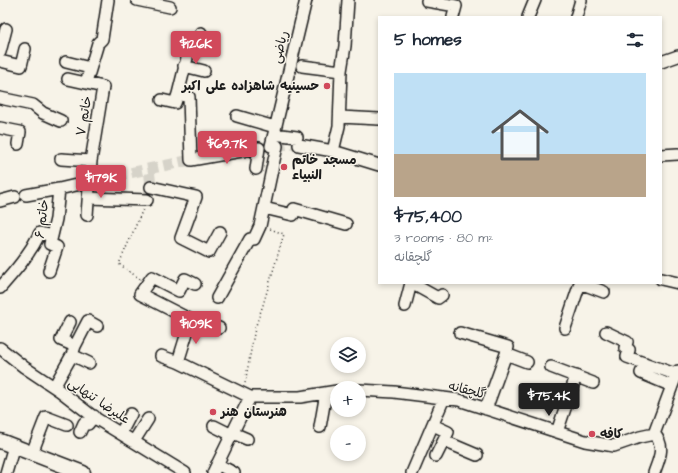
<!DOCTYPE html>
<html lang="en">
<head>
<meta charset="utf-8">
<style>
  :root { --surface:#fff; --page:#f2f2f3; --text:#1f2937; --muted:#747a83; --accent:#d1495b }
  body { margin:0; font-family:"Architects Daughter","Playpen Sans Arabic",sans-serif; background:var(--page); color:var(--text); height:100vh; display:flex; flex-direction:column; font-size:15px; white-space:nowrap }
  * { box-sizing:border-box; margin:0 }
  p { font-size:13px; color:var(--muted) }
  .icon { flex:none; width:22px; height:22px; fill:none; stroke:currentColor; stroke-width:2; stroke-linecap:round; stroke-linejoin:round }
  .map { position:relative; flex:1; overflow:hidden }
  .panel { position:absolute; left:378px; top:16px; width:284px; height:268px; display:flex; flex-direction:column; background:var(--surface); border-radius:0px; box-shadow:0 2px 6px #0003 }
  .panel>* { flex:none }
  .fabs { position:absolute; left:330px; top:337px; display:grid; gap:8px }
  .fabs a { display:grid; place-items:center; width:36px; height:36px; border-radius:50%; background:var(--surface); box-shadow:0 2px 6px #0003; font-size:20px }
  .price { position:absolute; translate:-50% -34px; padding:0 9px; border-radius:4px; background:var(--accent); color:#fff; font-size:13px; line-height:26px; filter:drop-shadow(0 1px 2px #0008) }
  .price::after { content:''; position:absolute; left:50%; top:24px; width:12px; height:9px; margin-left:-6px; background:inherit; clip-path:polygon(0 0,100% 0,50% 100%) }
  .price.current { background:#222; color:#fff }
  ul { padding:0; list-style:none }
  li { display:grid; align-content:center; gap:8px; height:212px; padding:0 16px }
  li span { display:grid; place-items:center; height:124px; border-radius:0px; color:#555 }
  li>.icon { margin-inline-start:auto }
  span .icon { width:72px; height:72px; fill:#fffc; stroke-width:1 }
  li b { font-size:17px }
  h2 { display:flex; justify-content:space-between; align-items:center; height:48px; padding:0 16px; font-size:17px }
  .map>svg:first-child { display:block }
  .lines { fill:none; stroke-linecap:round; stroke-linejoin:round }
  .minor-tunnel { stroke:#d6d3c9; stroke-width:11; stroke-dasharray:11 5.5; stroke-linecap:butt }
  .minor-casing { stroke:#1c1c1c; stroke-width:14 }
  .major-casing { stroke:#1c1c1c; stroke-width:17 }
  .path { stroke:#1c1c1c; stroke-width:1.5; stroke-dasharray:1 3; stroke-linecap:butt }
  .minor { stroke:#f7f3e8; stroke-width:11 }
  .major { stroke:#f7f3e8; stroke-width:14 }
  .poi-dot { fill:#d1495b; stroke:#f7f3e8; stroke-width:1.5 }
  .labels { text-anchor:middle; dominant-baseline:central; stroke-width:3; stroke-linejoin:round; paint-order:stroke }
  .street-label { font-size:13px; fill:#1c1c1c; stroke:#f7f3e8 }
  .poi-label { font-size:13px; font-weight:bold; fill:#1c1c1c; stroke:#f7f3e8; text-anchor:start }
</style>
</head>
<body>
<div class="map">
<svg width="678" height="473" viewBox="0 0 678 473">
  <rect width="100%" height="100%" fill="#f7f3e8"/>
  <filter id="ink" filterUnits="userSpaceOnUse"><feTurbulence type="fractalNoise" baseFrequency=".025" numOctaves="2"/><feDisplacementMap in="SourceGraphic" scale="8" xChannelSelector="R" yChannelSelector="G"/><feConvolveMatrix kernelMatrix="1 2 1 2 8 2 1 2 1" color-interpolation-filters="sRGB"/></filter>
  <g filter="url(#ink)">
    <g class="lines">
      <!-- minor-tunnel -->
      <path class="minor-tunnel" d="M259,148L288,144L299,145
        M115,176L191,160
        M147,200L151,187L149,168"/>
      <!-- minor casing -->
      <g class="minor-casing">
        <path id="minor" d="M137,0L170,7
          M427,1L456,6L453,17
          M528,17L535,0
          M576,17L581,0
          M0,52L6,29
          M0,61L21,66L25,49
          M66,62L90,68
          M661,62L678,56
          M184,66L204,71
          M302,66L341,71
          M68,79L86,83
          M178,94L189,50L195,51L201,33
          M0,98L33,105L43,113L61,121
          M162,100L175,103L178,94L189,97L191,160L259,148L256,169
          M237,116L275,127
          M340,117L379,119
          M0,128L20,132L18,144
          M274,134L297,137
          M299,145L333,151L379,165
          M271,146L306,0
          M333,151L339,126L341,71L345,46L348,0
          M661,155L678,154
          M61,159L91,161
          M151,187L196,197L181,238L209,252L220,232
          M26,195L59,189L115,176
          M89,198L147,200
          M0,201L15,197
          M264,208L293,215L294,209L346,224
          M87,215L91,161L103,87L86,83L98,43L102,39L108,0
          M49,271L57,247L50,244L56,219L59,189
          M661,279L678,283
          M411,283L438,298L442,295
          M195,284L185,279L179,291L152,277L140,294L191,320L219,328
          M0,288C16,270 29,255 40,233L52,236
          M217,298L250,239H254L260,226L277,146
          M405,306L411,283
          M565,328L580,283L604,292
          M606,332L627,342L625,348L629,350L627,357L678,375
          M460,333L508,347L506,354L527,362
          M75,346L88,321L97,326
          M0,348L24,367L60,391L95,418L185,473
          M72,355L89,363
          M161,356L178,362L250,397H300L337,391
          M178,362L191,320
          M645,363L641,373L672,386L678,371
          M551,367L593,383
          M54,387L72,355L75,346L61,340L70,322
          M359,390L394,392L459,400L585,441L614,446L640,437L654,434
          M486,409L506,354
          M433,425L448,432L436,456
          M214,426L232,435
          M320,427L326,393
          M80,432L84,423L88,424L94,416
          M557,432L576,376
          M121,433L131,414
          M233,433L247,439
          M654,434L672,386
          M654,434C666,446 659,459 654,473
          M134,441L148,419
          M444,441L477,455
          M32,453L46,417L67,425
          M217,464L234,473
          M6,473L14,446
          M213,473L250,397
          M412,473L444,398"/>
      </g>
      <!-- major casing -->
      <g class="major-casing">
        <path id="major" d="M0,441L83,473"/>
      </g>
      <!-- path -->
      <path class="path" d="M140,279L119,264L143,209
        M245,383L255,328L263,305L284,234L270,229"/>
      <!-- minor -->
      <use href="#minor" class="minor"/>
      <!-- major -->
      <use href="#major" class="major"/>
    </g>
  </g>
  <!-- markers -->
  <g class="poi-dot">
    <circle cx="327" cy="86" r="4"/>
    <circle cx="284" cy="167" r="4"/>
    <circle cx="213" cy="412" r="4"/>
    <circle cx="592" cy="434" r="4"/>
  </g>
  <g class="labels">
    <!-- street labels -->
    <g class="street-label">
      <text transform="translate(280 47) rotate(-76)">ریاضی</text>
      <text transform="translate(84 116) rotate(-80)">خاتم ۷</text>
      <text transform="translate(42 219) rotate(-83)">خاتم ۶</text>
      <text transform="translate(467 390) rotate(14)">گلچقانه</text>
      <text transform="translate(99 401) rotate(34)">علیرضا تنهایی</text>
    </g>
    <!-- poi labels -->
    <g class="poi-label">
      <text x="319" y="86" text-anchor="end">حسینیه شاهزاده علی اکبر</text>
      <text x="292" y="160">مسجد خاتم<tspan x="292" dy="15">النبیاء</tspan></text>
      <text x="221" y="412">هنرستان هنر</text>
      <text x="600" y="434">کافه</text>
    </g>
  </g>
</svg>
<div class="fabs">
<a><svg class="icon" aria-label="layers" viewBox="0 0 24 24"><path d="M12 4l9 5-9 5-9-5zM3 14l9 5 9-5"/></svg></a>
<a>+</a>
<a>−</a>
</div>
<b class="price" style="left:196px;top:65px">$126K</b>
<b class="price" style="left:227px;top:165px">$69.7K</b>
<b class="price" style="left:101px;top:199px">$179K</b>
<b class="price" style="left:196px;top:345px">$109K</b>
<b class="price current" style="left:549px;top:417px">$75.4K</b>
<section class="panel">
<h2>5 homes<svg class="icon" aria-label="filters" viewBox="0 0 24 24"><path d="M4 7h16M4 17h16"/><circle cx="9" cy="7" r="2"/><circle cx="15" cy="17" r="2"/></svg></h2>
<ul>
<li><span style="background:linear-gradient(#bfe0f5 65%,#b9a48a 0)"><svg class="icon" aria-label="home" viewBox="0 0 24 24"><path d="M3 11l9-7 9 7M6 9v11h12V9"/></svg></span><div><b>$75,400</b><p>3 rooms · 80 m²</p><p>گلچقانه</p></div></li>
</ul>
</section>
</div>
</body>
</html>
